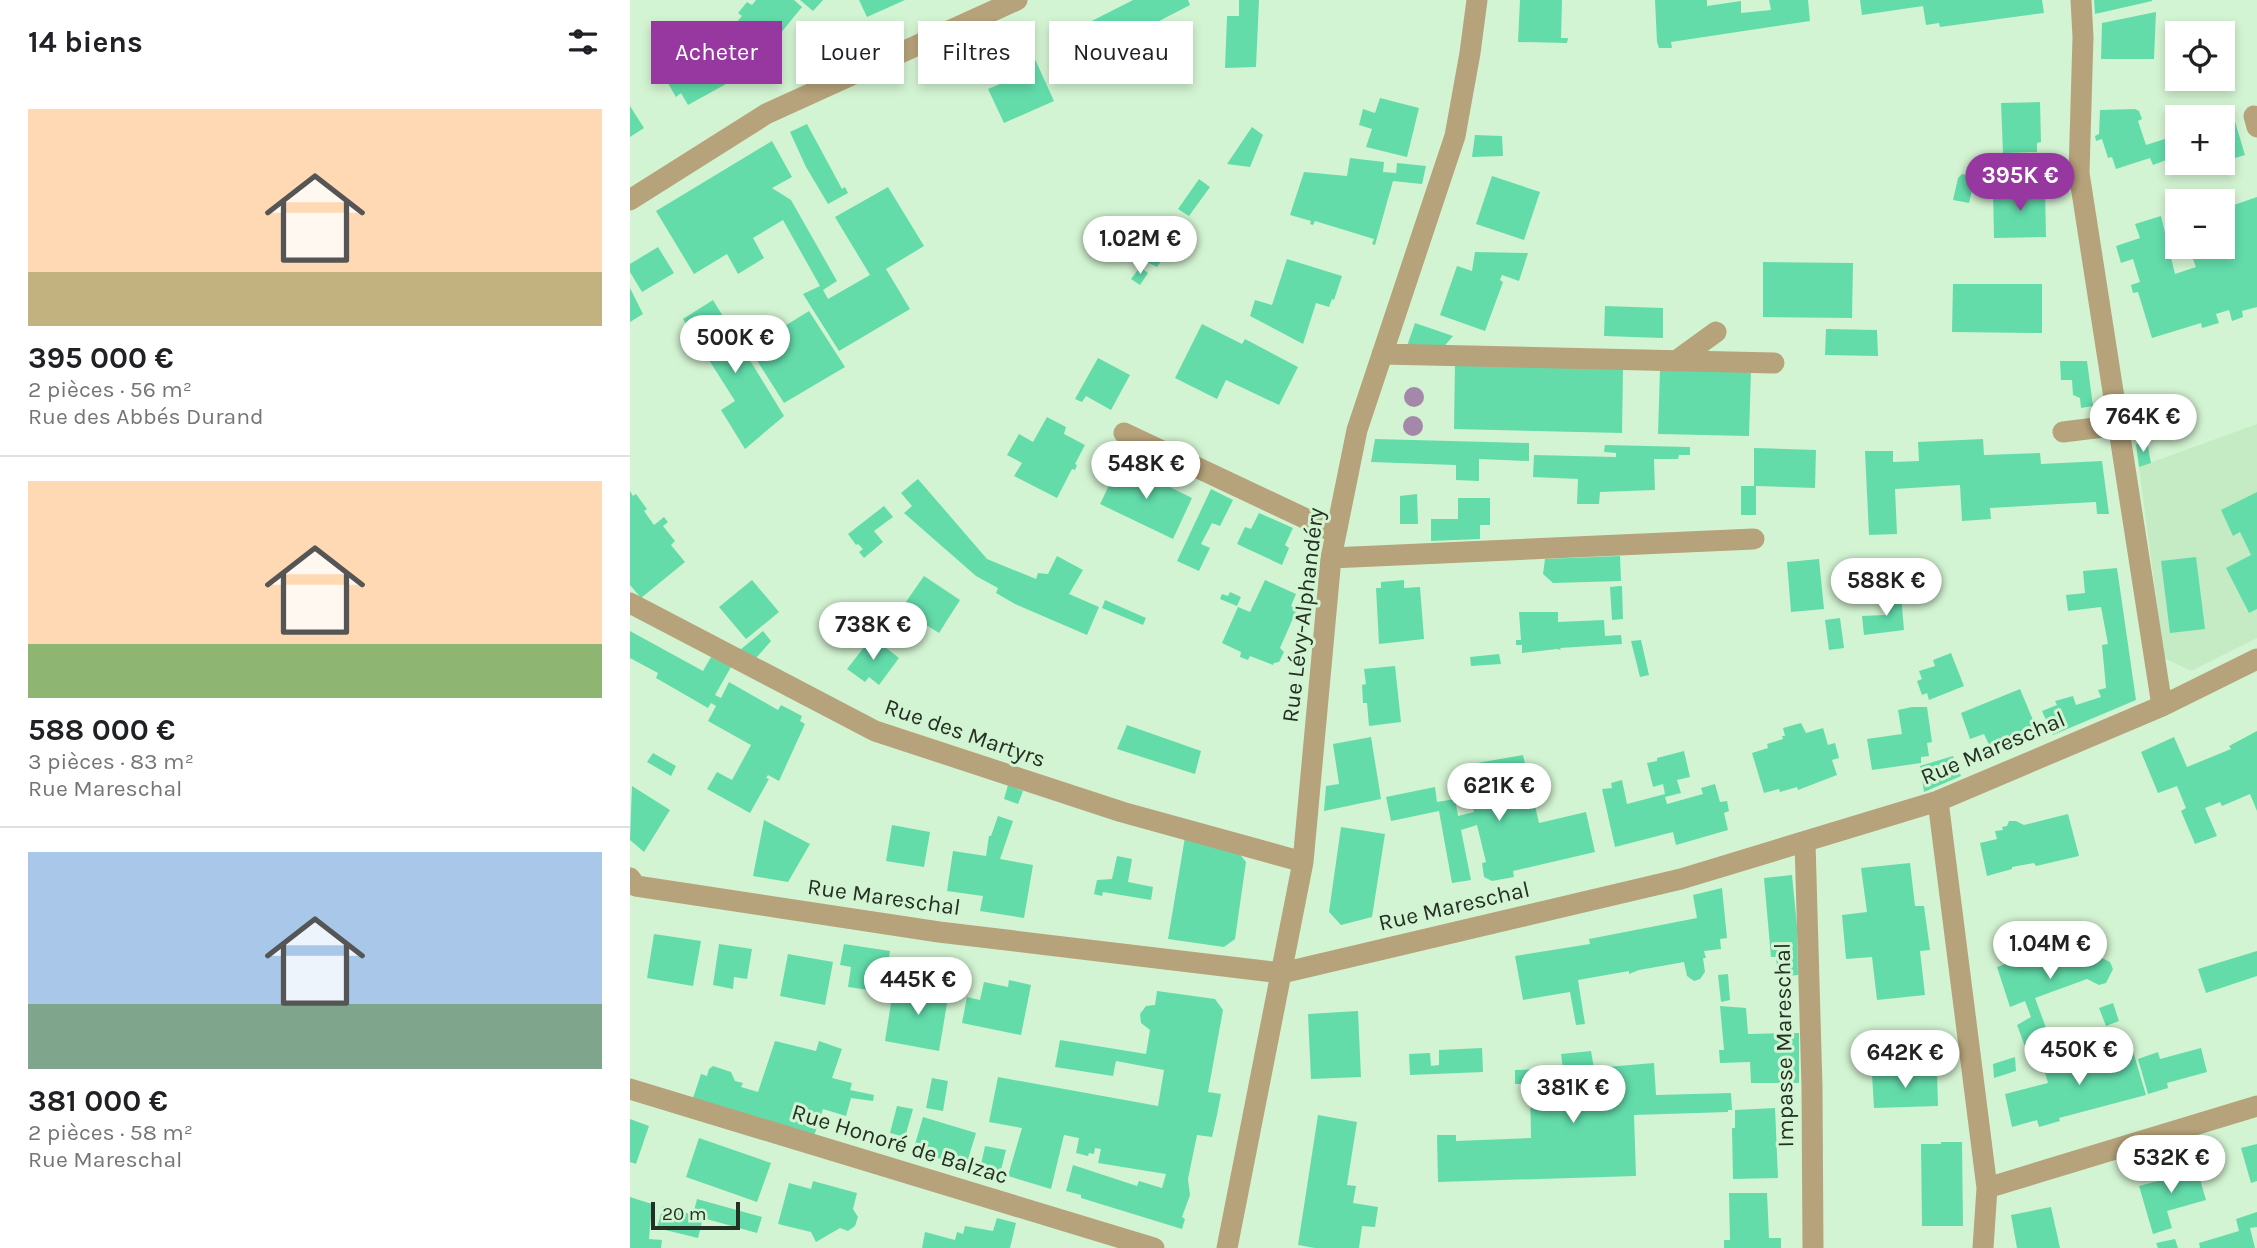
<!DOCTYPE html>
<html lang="fr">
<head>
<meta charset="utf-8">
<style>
  :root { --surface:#fff; --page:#f6f6f6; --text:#202124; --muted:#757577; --line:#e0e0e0; --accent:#9738a1 }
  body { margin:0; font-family:Karla,sans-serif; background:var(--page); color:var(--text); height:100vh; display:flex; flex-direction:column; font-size:26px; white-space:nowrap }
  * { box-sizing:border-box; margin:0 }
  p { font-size:23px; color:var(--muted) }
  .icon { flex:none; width:38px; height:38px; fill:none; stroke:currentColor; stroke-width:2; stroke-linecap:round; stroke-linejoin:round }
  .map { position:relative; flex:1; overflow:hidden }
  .drawer { display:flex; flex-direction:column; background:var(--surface); width:630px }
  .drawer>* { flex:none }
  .banner { position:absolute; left:21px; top:21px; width:665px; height:63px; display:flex; gap:14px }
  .buttons { position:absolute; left:1535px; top:21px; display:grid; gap:14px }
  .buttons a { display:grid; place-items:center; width:70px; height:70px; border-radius:0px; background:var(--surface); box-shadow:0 4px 10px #0003; font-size:35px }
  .scale { position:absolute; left:21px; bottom:18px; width:89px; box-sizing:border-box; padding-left:7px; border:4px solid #233023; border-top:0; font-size:19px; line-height:24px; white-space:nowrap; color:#233023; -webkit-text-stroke:5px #d3f4d2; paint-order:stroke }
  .price { position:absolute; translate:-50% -60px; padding:0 16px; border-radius:24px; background:#fff; color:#222; font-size:23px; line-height:46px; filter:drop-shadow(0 2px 4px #0008) }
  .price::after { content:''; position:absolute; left:50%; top:42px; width:21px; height:16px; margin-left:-10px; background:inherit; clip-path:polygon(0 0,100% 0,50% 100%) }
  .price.selected { background:var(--accent); color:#fff }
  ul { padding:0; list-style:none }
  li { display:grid; align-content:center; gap:14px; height:371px; padding:0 28px }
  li+li { border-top:2px solid var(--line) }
  li span { display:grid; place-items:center; height:217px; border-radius:0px; color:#555 }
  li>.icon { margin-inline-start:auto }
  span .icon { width:126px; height:126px; fill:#fffc; stroke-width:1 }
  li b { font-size:30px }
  h2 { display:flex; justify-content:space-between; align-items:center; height:84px; padding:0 28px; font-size:30px }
  .pill { padding:0 24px; border-radius:0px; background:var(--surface); box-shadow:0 4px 10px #0003; font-size:24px; line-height:63px }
  .pill.selected { background:var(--accent); color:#fff }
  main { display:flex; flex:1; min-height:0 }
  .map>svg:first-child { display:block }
  .built { fill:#c4ebc3 }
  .building { fill:#63dcaa }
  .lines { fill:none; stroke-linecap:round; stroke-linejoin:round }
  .minor { stroke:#b7a37b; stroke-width:21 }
  .tree { fill:#a587aa }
  .labels { text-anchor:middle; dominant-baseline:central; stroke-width:6; stroke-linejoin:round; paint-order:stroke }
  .street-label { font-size:23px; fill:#233023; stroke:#d3f4d2 }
</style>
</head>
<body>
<main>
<section class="drawer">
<h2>14 biens<svg class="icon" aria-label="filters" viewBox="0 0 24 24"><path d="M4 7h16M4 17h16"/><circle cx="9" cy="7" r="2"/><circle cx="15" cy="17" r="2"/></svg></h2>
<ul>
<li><span style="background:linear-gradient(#ffd9b3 75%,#c2b280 0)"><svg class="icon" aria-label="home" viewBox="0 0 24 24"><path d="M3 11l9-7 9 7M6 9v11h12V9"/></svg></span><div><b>395 000 €</b><p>2 pièces · 56 m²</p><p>Rue des Abbés Durand</p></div></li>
<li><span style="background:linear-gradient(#ffd9b3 75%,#8fb573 0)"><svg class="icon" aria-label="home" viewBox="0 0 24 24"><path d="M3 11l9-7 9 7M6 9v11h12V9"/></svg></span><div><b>588 000 €</b><p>3 pièces · 83 m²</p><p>Rue Mareschal</p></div></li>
<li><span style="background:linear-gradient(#a9c7e8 70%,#7fa58c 0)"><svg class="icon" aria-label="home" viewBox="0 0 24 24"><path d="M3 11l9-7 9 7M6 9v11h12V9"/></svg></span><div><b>381 000 €</b><p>2 pièces · 58 m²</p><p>Rue Mareschal</p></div></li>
</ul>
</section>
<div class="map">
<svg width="1627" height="1248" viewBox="0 0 1627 1248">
  <rect width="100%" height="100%" fill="#d3f4d2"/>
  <!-- built -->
  <path class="built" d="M1627,424V638L1561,671L1534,658L1509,467Z"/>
  <!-- building -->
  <path class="building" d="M126,0H164L172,7L132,56L127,59L123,56L126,51L100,30L112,16L108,13L117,2L122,5Z
    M170,0H193L183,11Z
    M229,0H275L237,17Z
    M503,0H558L560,5L504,34L509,43L497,49L493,40L479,48L488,66L469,76L460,57L463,55L450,27Z
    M609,0H629L626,67L595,68L597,16H609Z
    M890,0H932L931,38H938L937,43L888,42Z
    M1025,0H1077V6L1111,1V13L1141,10L1139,0H1178L1180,21L1041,42L1042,48H1029L1027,42Z
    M1230,0H1412L1414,13L1310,27L1309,23L1296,25L1293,6L1232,15Z
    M1464,0H1522V1L1465,14Z
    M1526,12L1524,59H1471L1472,23Z
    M87,49L105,79L58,105L51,93L46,97L35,78L48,71L45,67L55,61L57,64Z
    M404,57L424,101L374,123L358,89L370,84L365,75Z
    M750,98L789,108L777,157L736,147L742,129L729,125L733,109L745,113Z
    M1410,102L1411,142L1407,143V152L1373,153L1371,103Z
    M0,106L14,128L0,137Z
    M1505,109L1509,111L1512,119L1508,121L1516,145L1547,135V156L1523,165L1520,158L1486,169L1482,157L1478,158L1472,139L1466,141L1465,136L1469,134L1470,110Z
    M1603,115L1615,155L1592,162V119Z
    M177,124L212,189L215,187L218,193L198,204L176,167L160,132Z
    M622,127L633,135L620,167L597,164Z
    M845,135L872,136L873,156L842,157Z
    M142,141L162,177L142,188L161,200L207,281L193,290L198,299L240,275L205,217L258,187L294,246L256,269L280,309L209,351L173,294L190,286L153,220L123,238L134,258L108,274L97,254L64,274L26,211Z
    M720,158L754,162L753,172L766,173L767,163L796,166L792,184L763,181L745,245L742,244L744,239L685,221L683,225L680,224L681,221L660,215L674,172L717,176Z
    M1332,174L1341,176L1344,182L1339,203L1323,200L1328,178Z
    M862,176L910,192L894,240L846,224Z
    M569,179L580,187L559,216L548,209Z
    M1415,188L1416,237L1364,238L1363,189Z
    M1627,197V307L1612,311L1613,317L1602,321L1599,310L1586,314L1589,323L1572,328L1571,323L1522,338L1508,292L1503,293L1501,285L1510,282L1503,259L1491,263L1486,246L1510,238L1505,224L1531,216L1545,274L1566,267L1560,251L1566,249V247H1592V209Z
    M538,225L542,245L527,267L515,261L516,257L509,234Z
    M28,247L44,273L12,292L0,272V264Z
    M845,252L898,253L889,281L872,275L870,280L873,282L855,331L810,315L827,266L842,271Z
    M657,259L712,276L704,300L702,299L699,307L686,303L673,344L620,316L625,300L642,305Z
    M1133,262L1223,263L1222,318L1133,317Z
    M510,267L518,273L510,285L501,279Z
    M1323,284H1412V333L1322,332Z
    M0,288L13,314L0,322Z
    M83,300L154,416L115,449L91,410L105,401L53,319Z
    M975,306L1033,308V338L974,336Z
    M179,311L215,367L154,403L119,348Z
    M785,323L823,336L811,350L776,349Z
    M572,324L612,344L615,339L668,367L649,405L596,380L587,399L545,378Z
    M1196,329L1247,330L1248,356L1195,355Z
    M468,358L500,375L481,410L456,396L452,402L445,399Z
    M1430,361H1457L1463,406L1451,408L1450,398L1443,395L1442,380H1431Z
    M825,363L993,369L992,433L824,429Z
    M1030,369L1121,371L1119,436L1028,434Z
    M417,417L436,427L434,434L455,445L445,464L447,465L445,470L442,469L427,498L384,476L392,463L377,455L389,434L403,442Z
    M745,439L899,443V461L849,459V481L826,480V465L741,462Z
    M1353,439L1354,455L1410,453L1411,464L1472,461L1479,514H1467L1466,502L1360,508L1361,519L1332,521L1330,485L1265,489L1267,534L1239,535L1235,451H1263V462L1289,461L1288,442Z
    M1517,441L1521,463L1509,467L1506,444Z
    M975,445L1060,447V455H1049L1048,459H1024L1025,490L970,492L969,504H947L948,479L903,477L904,455L986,457V453L974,452Z
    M1124,448L1186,450L1185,488L1126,486V515H1111V486H1124Z
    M490,463L562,498L543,539L470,504Z
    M288,479L357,559L406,579L408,573L418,574L427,556L453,570L439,594L469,607L457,635L385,604L366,593L368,588L346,576L274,513L282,506L271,493Z
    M581,489L603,500L590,526L582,523L571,544L580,548L569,571L547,561Z
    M0,491L3,496L6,494L17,509L14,511L24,525L34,517L38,522L33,526L45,541L41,545L55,562L11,598L0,585Z
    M1627,492V609L1619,613L1596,568L1621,555L1610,532L1603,536L1591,510Z
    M787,494L788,524H770V496Z
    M828,498H860V525H850V539L801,541V519H828Z
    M254,506L263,517L244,531L253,542L234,558L229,552L233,549L228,544L226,545L218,534Z
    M629,513L663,528L655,545L659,548L652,565L607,544L615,527L621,529Z
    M990,556L991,581L923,583L913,574L915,559Z
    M1566,557L1575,629L1540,633L1531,561Z
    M1189,559L1194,609L1161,612L1157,562Z
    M1487,568L1506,700L1423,735L1412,711L1427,705L1425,701L1443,696L1446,705L1471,697L1468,690L1476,688L1472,645L1478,644L1471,607L1438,611L1436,595L1455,593L1453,571Z
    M294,576L330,600L309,633L271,609Z
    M122,580L149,612L116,639L89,607Z
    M635,580L666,594L661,606L667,609L650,648L654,652L649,662L644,663L643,665L620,656L618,660L610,657L611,652L592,643L608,607L620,612Z
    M774,580V588L790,587L794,639L749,644L746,588H751V582Z
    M990,586H992L993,619L982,620L980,587Z
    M600,592L611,597L607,606L590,599L592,594L598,596Z
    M1271,596L1274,630L1234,635L1232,616L1255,615L1254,597Z
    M475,600L516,618L513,625L472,608Z
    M889,612H928V622L974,620L975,636L991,635L992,644L930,648L931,650L927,649L892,653V645H886V640H891Z
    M1210,618L1214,648L1199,650L1195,620Z
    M0,631L73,671L81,657L101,667L85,695L91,698L99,682L148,710L151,705L172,716L170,721L175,724L149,781L138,775L136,778L139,779L120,813L77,789L87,772L102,780L121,745L78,721L86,706L81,703L78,708L26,678L28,673L0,658Z
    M133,631L141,641L126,658L110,650Z
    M242,637L269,658L249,685L239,677L235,682L217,669Z
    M1011,640L1019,675L1010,677L1001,641Z
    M1321,653L1334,686L1299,700L1297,693L1292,695L1287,681L1292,679L1289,671L1305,666L1303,660Z
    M869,654L871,664L841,666L840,657Z
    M765,666L771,722L739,726L737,703H733L732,685L736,684L734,669Z
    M1390,689L1405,725L1359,745L1354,734L1340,739L1331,713Z
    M1282,707H1297L1302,742L1297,743L1299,756L1291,757V763L1242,770L1237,739L1272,734L1268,710Z
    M1171,723L1176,733L1193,728L1198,745L1205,743L1209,758L1202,760L1207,775L1168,790L1167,787L1150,792L1149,789L1134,793L1122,753L1138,748L1137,744L1153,739L1152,736H1155L1153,728Z
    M497,725L571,751L565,774L487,749Z
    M1627,731V811L1620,794L1592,806L1590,802L1575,808L1587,836L1565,844L1551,811L1556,808L1547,786L1528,793L1511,752L1544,737L1557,767L1601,749L1599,746Z
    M741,737L751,799L694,811L696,786L709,784L703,744Z
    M1054,751L1060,777L1047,780L1051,793L1035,797L1037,804L1073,794L1071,788L1085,784L1090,802L1097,801L1099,811L1094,813L1098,830L1046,845L1043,832L985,847L972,789L982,788L981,783L992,780L997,804L1035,794L1033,784L1023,787L1017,763L1027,761V758Z
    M23,753L46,766L41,776L17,762Z
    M893,755L909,823L956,812L965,852L883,871L884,877L862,881L854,877L852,863L856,862L847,825L831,830L841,880L822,883L809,811L761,821L756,797L805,787L807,802L825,799L828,816L844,812L836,778L850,775L847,763Z
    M1323,756L1331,776L1294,792L1290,766Z
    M378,785L393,791L388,804L374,799Z
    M2,786L40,810L14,852L0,840Z
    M1438,814L1449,856L1406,866L1404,863L1382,867V869L1357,876L1350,843L1367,839L1365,831L1373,830L1372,827L1377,826L1379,821H1386L1394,825Z
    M368,816L383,821L370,859L403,865L394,918L350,911L353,896L317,891L323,851L356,856L359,836H361Z
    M134,820L180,844L158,882L123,876Z
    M262,825L300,832L294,867L256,861Z
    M711,827L755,834L742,917L711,925L699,912Z
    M555,837L608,852L616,862L605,939L594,947L538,939Z
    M487,856L502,859L498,882L523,887L521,900L473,892L472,896L464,894L467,880L482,879Z
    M1280,863L1285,906H1294L1300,950L1290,951L1295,995L1247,1000L1242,957L1216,959L1212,915L1237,912L1231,868Z
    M1162,875L1167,926L1168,975L1148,977L1146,957H1141L1134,878Z
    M1092,888L1097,938L1090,939L1091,949L1074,951L1076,958H1073L1075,972L1070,979L1064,981L1057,976L1054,962L1009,970L999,974V971L948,980L955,1024L946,1025L940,992L893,1000L885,956L960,944L959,939L1067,918L1063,895Z
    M24,934L71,941L63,986L17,978Z
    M1445,934L1458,940L1465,957L1468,956L1480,962L1483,969L1476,983L1469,985L1457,979L1405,998L1422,1044L1397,1052L1387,1025L1401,1017L1395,1001L1380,1007L1367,967L1438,942L1437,937Z
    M89,944L122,949L117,979L104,977L103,989L83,985Z
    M214,944L260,951L253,992L218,987L221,967L210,965Z
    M1627,951V976L1576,993L1568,969Z
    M158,954L203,962L195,1005L150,996Z
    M1098,974L1100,1000L1091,1002L1088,975Z
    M379,980L401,985L391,1035L332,1023L337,997L350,1000L354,982L378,987Z
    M271,983L319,992L309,1051L255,1041L261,1003H267Z
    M527,991L585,999L593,1010L578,1092L591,1094L587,1115L582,1137L567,1135L558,1179L560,1195L552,1217L555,1219L552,1229L451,1198V1195L436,1191L443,1165L507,1186L509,1181L532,1188L536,1174L468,1163L471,1149L465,1148L464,1154L459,1153L458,1156L446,1153L449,1138L434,1135L421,1189L378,1176L392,1128L359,1122L368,1077L528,1106L534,1070L486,1061L483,1076L425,1067L430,1040L516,1054L520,1030L511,1023L510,1014L516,1006L525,1005Z
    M1483,1003L1489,1021L1476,1026L1469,1008Z
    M1090,1006L1116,1008L1118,1034L1169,1033V1083H1121L1120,1062L1090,1063L1089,1050H1094Z
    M728,1011L731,1077L681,1079L678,1014Z
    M1314,1038H1322L1323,1050H1315Z
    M145,1041L186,1051L189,1041L212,1049L202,1078L222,1083L220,1090L244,1095L243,1101L221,1098L216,1116L193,1109L184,1136L63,1098L71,1074L77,1076L79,1069L83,1066L101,1072L105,1081L113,1083L111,1087L128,1092Z
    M1500,1041L1516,1095L1429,1118L1430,1121L1409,1127L1407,1120L1382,1127L1375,1094L1418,1083L1413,1066Z
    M852,1048L853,1072L780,1075L779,1054L800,1053L801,1066L809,1065V1050Z
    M1571,1048L1577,1072L1537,1083L1538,1088L1518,1094L1508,1059L1528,1052L1530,1059Z
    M961,1051L964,1068L1024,1063L1026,1095L1101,1093L1102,1110H1098V1112L1004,1115L1006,1176L808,1182L807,1135H826V1141L901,1138L900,1084H885V1070L933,1069L931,1054Z
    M1385,1057L1386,1071L1364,1078L1363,1064Z
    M1307,1071L1308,1106L1244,1108L1242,1074Z
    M302,1078L318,1081L313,1111L296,1108Z
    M267,1106L283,1109L275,1137L260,1133Z
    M1145,1108L1148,1178L1103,1179L1102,1128H1105V1110Z
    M688,1115L727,1122L717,1185L726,1186L723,1203L748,1207L745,1227L732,1226L729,1248H685L668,1245Z
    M293,1117L346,1133L336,1166L283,1151Z
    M0,1119L19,1126L6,1164L0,1162Z
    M69,1138L141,1163L127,1202L56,1177Z
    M1311,1142H1332L1333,1226H1292L1291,1144H1311Z
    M1627,1144V1181L1621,1183L1611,1148Z
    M355,1146L376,1150L370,1174L350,1169Z
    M1565,1162L1576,1200L1537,1211L1542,1228L1523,1234L1509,1186L1532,1180L1530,1172Z
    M183,1181L227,1193L223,1209L228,1217L225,1226L218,1231L210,1228L186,1242L181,1232L148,1224L159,1183L181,1189Z
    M1099,1193H1137L1139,1238H1151V1248H1094V1240H1100Z
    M0,1197L22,1204L19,1239L32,1240L31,1248H0Z
    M67,1199L132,1217L127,1233L73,1218L68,1238L27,1228L33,1206L63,1215Z
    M1421,1207L1430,1248H1387L1381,1215Z
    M1627,1212V1227L1620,1228L1625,1248H1570L1569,1243L1609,1231L1606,1219Z
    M367,1218L386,1223L380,1248H292L295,1232L325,1240L327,1232L333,1234L335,1226L363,1231Z
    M1545,1239L1548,1248H1528L1526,1243Z"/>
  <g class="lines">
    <!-- minor -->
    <path class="minor" d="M1451,0L1453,37L1449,173L1532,706
      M1624,116L1627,127
      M0,200L136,114L387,0
      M752,354L1144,363
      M1046,361L1086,332
      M1433,432L1489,425
      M494,433L706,533
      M701,558L1124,539
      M0,603L245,731L492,812L673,862
      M1308,801L1357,1188L1353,1248
      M1175,842L1182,1087L1183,1248
      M0,878L6,886L309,932L652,973L1051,879L1308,801L1532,706L1627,659
      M0,1089L524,1248
      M1357,1188L1627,1106
      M597,1248L673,862L701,558L727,430L825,136L840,53L847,0"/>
  </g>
  <!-- trees -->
  <g class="tree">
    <circle cx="784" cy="397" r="10"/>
    <circle cx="783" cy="426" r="10"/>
  </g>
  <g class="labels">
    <!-- street labels -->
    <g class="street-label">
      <text transform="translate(673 615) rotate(-83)">Rue Lévy-Alphandéry</text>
      <text transform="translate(335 733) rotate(19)">Rue des Martyrs</text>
      <text transform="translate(1363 748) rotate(-23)">Rue Mareschal</text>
      <text transform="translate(254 897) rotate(8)">Rue Mareschal</text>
      <text transform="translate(824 906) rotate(-13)">Rue Mareschal</text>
      <text transform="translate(1154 1045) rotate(-91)">Impasse Mareschal</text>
      <text transform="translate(270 1144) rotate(17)">Rue Honoré de Balzac</text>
    </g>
  </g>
</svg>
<div class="buttons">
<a><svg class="icon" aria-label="locate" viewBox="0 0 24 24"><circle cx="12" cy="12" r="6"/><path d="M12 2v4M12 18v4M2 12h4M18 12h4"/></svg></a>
<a>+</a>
<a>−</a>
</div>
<div class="scale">20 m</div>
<b class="price selected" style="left:1390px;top:213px">395K €</b>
<b class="price" style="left:510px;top:276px">1.02M €</b>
<b class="price" style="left:105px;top:375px">500K €</b>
<b class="price" style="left:1513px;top:454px">764K €</b>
<b class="price" style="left:516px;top:501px">548K €</b>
<b class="price" style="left:1256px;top:618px">588K €</b>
<b class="price" style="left:243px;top:662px">738K €</b>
<b class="price" style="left:869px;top:823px">621K €</b>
<b class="price" style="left:1420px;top:981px">1.04M €</b>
<b class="price" style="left:288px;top:1017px">445K €</b>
<b class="price" style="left:1449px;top:1087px">450K €</b>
<b class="price" style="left:1275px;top:1090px">642K €</b>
<b class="price" style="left:943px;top:1125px">381K €</b>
<b class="price" style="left:1541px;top:1195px">532K €</b>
<div class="banner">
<a class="pill selected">Acheter</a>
<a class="pill">Louer</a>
<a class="pill">Filtres</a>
<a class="pill">Nouveau</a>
</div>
</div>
</main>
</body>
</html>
